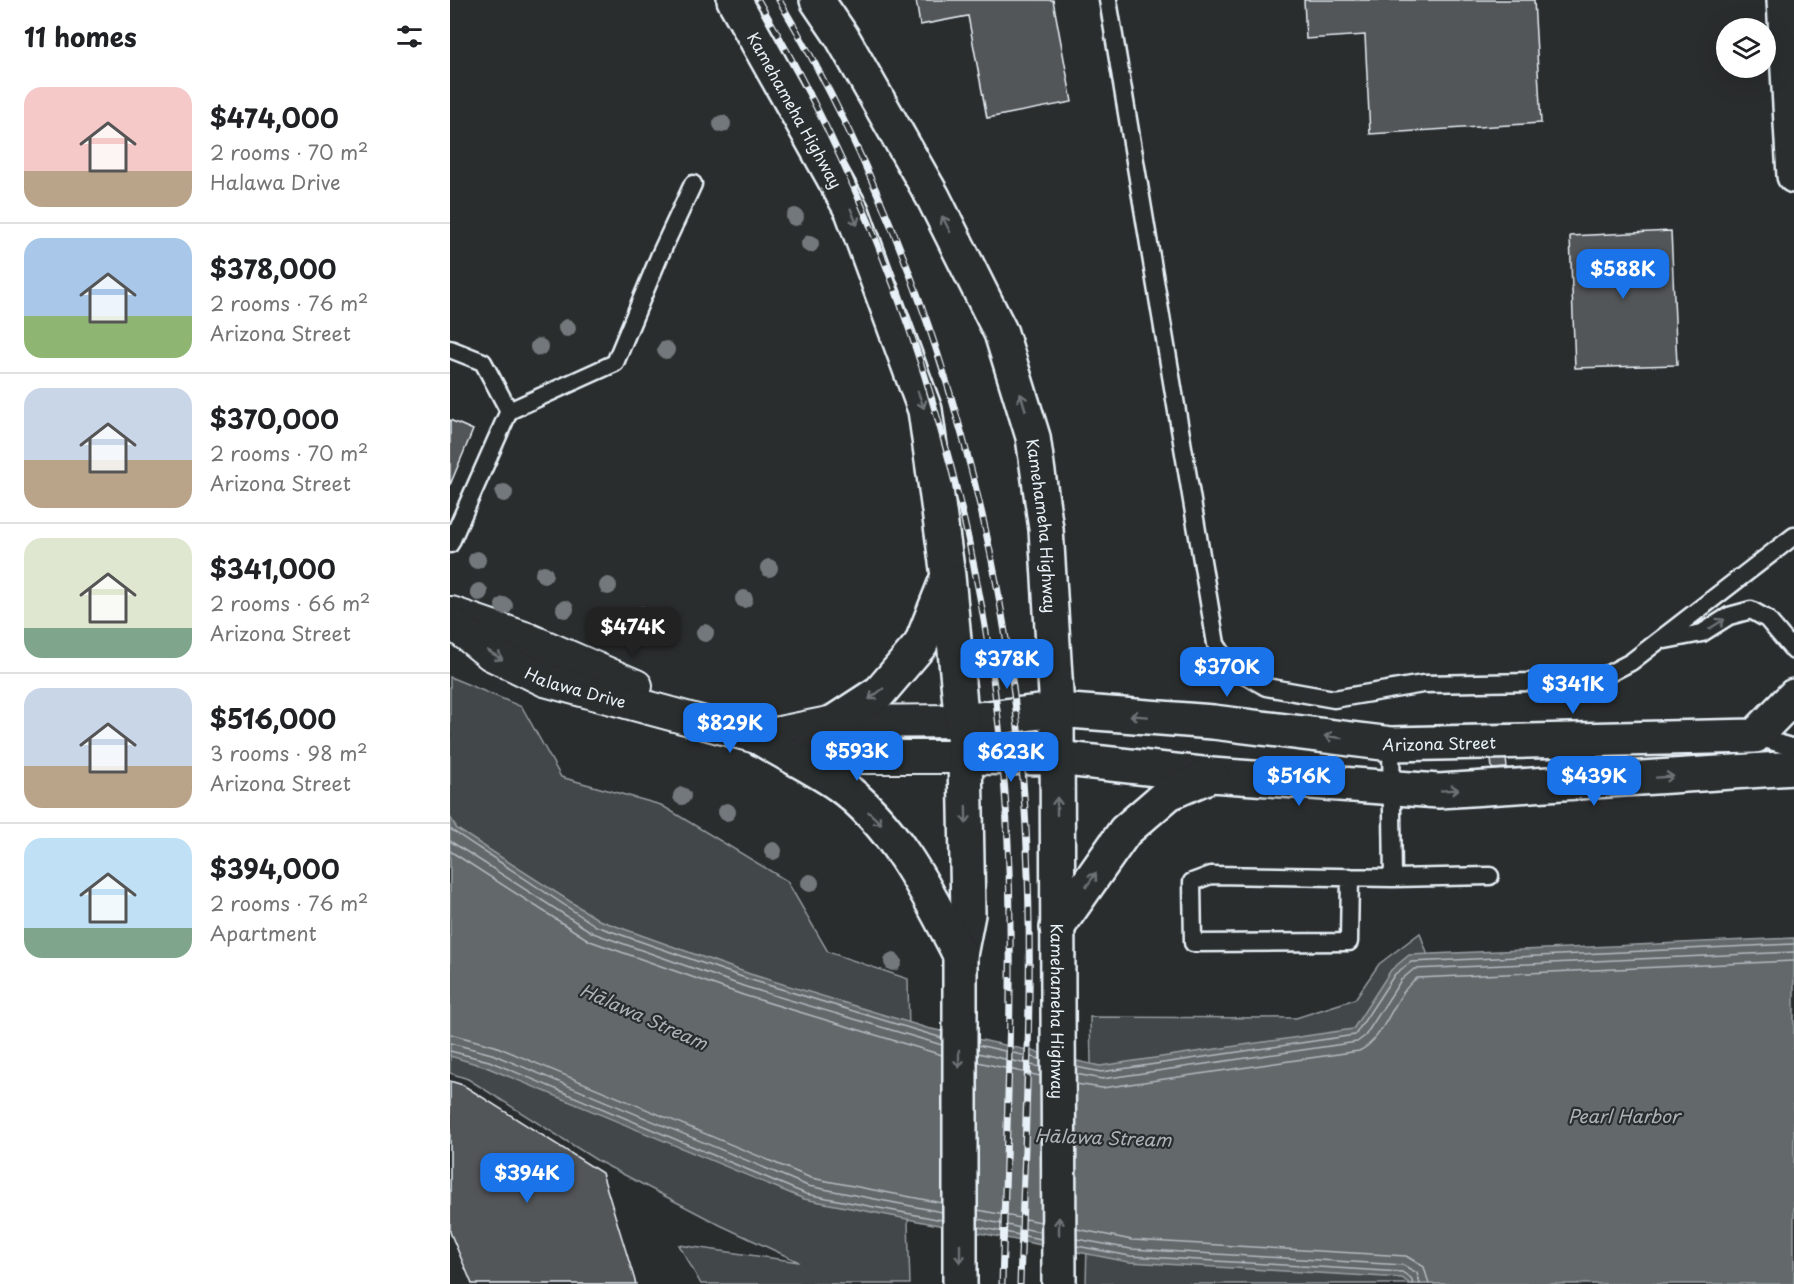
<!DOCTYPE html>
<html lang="en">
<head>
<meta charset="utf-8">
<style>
  :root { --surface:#fff; --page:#f6f6f6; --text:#202124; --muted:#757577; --line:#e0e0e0; --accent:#1a73e8 }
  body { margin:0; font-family:"Playpen Sans",sans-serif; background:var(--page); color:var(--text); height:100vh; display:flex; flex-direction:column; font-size:22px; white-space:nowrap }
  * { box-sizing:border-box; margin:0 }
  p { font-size:20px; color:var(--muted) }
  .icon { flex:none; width:33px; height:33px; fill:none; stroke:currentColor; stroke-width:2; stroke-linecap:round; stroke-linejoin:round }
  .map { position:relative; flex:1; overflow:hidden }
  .details { display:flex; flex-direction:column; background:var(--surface); width:450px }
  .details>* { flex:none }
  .fabs { position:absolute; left:1266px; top:18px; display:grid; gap:12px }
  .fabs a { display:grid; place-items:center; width:60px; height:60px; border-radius:50%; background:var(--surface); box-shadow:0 6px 24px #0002; font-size:30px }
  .price { position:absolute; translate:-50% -51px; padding:0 14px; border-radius:12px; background:var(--accent); color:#fff; font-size:20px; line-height:39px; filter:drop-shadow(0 2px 3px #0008) }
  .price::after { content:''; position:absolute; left:50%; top:36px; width:18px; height:14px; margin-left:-9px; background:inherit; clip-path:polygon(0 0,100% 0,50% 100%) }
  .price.active { background:#222; color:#fff }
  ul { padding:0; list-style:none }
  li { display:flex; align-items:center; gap:18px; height:150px; padding:0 24px }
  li+li { border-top:2px solid var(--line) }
  li span { display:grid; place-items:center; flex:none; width:168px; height:120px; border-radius:18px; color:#555 }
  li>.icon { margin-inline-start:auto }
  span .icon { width:72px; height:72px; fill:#fffc; stroke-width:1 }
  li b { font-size:26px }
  h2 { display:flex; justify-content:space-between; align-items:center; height:72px; padding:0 24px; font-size:26px }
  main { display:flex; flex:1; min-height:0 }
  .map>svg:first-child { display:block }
  .green { fill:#424648; stroke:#959ca0; stroke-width:1.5 }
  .water { fill:#63686b; stroke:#989fa3; stroke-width:1.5 }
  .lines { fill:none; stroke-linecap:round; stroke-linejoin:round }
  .shore { stroke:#b3bac0; stroke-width:1.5 }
  .building { fill:#535759; stroke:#e8f1f8; stroke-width:1.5 }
  .service-casing { stroke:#e8f1f8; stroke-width:21 }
  .minor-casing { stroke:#e8f1f8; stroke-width:36 }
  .tertiary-casing { stroke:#e8f1f8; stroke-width:38 }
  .primary-casing { stroke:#e8f1f8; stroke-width:38 }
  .service { stroke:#2a2d2e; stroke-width:16 }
  .minor { stroke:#2a2d2e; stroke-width:32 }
  .tertiary { stroke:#2a2d2e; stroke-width:33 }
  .primary { stroke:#2a2d2e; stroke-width:33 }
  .rail-casing { stroke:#e8f1f8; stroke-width:7 }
  .rail { stroke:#2a2d2e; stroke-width:4.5; stroke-dasharray:14; stroke-linecap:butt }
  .tree { fill:#73787b }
  .oneway { stroke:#6c7275 }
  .labels { text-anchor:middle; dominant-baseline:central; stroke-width:4.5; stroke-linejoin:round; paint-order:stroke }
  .street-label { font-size:16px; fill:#e8f1f8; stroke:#2a2d2e }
  .water-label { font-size:18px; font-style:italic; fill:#acb3b9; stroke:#2a2d2e }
</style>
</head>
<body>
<main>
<section class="details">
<h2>11 homes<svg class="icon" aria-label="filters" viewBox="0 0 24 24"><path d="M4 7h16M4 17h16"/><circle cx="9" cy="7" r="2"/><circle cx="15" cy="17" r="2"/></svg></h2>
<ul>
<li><span style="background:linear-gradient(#f6c9c9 70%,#b9a48a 0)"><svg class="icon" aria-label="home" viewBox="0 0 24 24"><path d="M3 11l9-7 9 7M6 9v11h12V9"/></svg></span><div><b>$474,000</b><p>2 rooms · 70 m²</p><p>Halawa Drive</p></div></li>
<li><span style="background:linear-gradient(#a9c7e8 65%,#8fb573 0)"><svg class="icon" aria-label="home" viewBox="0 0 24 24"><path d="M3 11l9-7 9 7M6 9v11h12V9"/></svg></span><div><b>$378,000</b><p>2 rooms · 76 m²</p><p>Arizona Street</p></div></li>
<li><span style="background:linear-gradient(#c9d6e8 60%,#b9a48a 0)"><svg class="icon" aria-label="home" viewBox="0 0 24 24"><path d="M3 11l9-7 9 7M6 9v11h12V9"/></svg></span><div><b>$370,000</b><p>2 rooms · 70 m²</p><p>Arizona Street</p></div></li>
<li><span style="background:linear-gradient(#dfe7d0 75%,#7fa58c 0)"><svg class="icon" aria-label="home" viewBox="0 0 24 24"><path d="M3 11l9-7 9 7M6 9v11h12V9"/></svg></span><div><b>$341,000</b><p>2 rooms · 66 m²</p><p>Arizona Street</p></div></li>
<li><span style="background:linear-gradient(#c9d6e8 65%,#b9a48a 0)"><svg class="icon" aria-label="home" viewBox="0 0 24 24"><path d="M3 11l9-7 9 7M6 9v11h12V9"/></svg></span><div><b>$516,000</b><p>3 rooms · 98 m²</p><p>Arizona Street</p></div></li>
<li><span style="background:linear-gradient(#bfe0f5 75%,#7fa58c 0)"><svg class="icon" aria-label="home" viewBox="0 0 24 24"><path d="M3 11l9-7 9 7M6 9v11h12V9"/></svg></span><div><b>$394,000</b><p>2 rooms · 76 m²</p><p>Apartment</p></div></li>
</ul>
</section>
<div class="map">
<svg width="1344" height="1284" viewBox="0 0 1344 1284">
  <rect width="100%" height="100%" fill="#2a2d2e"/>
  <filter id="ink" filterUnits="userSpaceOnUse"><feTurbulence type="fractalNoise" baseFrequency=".0167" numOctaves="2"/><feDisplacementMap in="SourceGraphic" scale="12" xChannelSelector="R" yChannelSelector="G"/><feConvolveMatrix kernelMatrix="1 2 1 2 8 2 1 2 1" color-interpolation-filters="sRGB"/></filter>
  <g filter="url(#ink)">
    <!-- green -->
    <path class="green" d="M0,677L72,707L111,777L211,805L337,881L378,952L458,979L460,1097L0,905Z
      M970,933L978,956L935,1039L643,1151L640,1017L846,1018L905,999L929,964Z
      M0,997L457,1192L460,1284H251L229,1245L349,1262L270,1225L148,1161L18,1079L0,1073Z
      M638,1206L1038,1284H636Z"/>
    <!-- water -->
    <path class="water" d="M0,817L7,829L149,920L300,974L477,1028L650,1066L903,1029L941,970L959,955L1344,938V1284H960L952,1278L679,1262L354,1199L36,1067L0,1056Z"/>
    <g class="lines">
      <!-- shore -->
      <path class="shore" d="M0,829L146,926L298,979L492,1038
        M0,841L143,933L296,987L492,1045
        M0,851L140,941L293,995L492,1055
        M0,1034L45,1046L361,1178L492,1203
        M0,1043L42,1054L358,1186L492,1212
        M528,1045L590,1059
        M0,1051L39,1061L356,1194L492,1220
        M528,1053L590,1067
        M528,1062L590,1076
        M626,1067L651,1072L905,1035L945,974L961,962L1344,944
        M626,1074L652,1079L907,1042L915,1036L951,980L964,969L1344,952
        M626,1084L652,1088L909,1051C935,1040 943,995 967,978L1344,961
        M528,1210L591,1222
        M528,1219L591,1232
        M528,1227L591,1239
        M627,1229L682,1240L956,1256L974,1267L979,1284
        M627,1239L681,1249L953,1265L967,1273L970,1284
        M627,1246L680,1256L952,1272L961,1278L963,1284"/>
    </g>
    <!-- building -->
    <path class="building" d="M466,0H603L622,102L537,118L518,16L470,25Z
      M854,0H1084L1091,123L920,134L915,35L856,39Z
      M1221,231L1227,365L1125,368L1120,236Z
      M0,420L23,430L0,485Z
      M1056,758L1057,768L1042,769L1041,759Z
      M0,1081L13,1085L152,1173L186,1284H22L0,1232Z"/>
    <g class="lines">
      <!-- service casing -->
      <g class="service-casing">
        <path id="service" d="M658,0L766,644L781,667L816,687L884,699L973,684L1129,681L1158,674L1181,662L1344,536
          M0,349L33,362L59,411
          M0,544L59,411L165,363L209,257L243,184
          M1215,640L1252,633L1279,616L1301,610L1317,619L1344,651
          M1305,736L1344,748
          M941,744L943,878L1040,876
          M900,877L899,942L743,943L742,882L761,875L943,878"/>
      </g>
      <!-- minor casing -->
      <g class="minor-casing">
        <g id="minor">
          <path d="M1,613L77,639L186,686"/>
          <path id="s1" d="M0,621L41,654L95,680L381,757H515"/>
          <path d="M315,736L384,722L512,721"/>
        </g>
      </g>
      <!-- tertiary casing -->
      <g class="tertiary-casing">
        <g id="tertiary">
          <path d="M1334,0L1344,176"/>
          <path id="s2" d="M512,721L607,710L763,722L941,744L1305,736L1344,696"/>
          <path d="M515,757L607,758L761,775L989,791L1344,768"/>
        </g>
      </g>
      <!-- primary casing -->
      <g class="primary-casing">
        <g id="primary">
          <path id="s3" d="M284,0L402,211L475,410L498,576L515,757L518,914L510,955V1284"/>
          <path id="s4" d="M367,0L392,37L483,197L551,333L583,437L596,529L607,710L609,1284"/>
          <path d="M384,722L430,692L471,644L496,581"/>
          <path d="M308,737C334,753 363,767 388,784C446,826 478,893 510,955"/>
          <path d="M607,928L675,831L719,793L761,775"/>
        </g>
      </g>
      <!-- service -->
      <use href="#service" class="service"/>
      <!-- minor -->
      <use href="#minor" class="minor"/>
      <!-- tertiary -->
      <use href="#tertiary" class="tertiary"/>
      <!-- primary -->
      <use href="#primary" class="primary"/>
      <!-- rail casing -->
      <g class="rail-casing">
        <path id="rail" d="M308,0C462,262 550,566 559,870C563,1008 556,1146 552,1284
          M329,0C461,223 542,480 569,737C588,919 576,1102 570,1284"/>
      </g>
      <!-- rail -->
      <use href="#rail" class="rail"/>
    </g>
    <!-- trees -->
    <g class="tree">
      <circle cx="272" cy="124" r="9"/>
      <circle cx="345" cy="217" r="9"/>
      <circle cx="360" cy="244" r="9"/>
      <circle cx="117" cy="328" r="9"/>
      <circle cx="89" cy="347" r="9"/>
      <circle cx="216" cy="350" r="9"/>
      <circle cx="54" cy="493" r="9"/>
      <circle cx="27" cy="560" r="9"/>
      <circle cx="319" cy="568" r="9"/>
      <circle cx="94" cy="574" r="9"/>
      <circle cx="158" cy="586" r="9"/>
      <circle cx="29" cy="592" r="9"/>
      <circle cx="294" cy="599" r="9"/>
      <circle cx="54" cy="606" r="9"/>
      <circle cx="115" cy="609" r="9"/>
      <circle cx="192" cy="615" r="9"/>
      <circle cx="255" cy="633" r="9"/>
      <circle cx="232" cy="796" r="9"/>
      <circle cx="277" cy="812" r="9"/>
      <circle cx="323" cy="851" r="9"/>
      <circle cx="360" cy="883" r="9"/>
      <circle cx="443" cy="962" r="9"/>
    </g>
    <!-- one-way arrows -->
    <defs><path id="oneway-shaft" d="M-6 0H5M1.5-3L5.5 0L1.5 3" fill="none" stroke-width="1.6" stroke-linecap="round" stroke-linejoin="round" transform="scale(1.5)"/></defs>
    <g class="oneway">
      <use href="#oneway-shaft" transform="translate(404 217) rotate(68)"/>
      <use href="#oneway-shaft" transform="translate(496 224) rotate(-117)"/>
      <use href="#oneway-shaft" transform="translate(471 400) rotate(70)"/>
      <use href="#oneway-shaft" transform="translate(573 402) rotate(-107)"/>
      <use href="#oneway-shaft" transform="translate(1267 624) rotate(-32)"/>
      <use href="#oneway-shaft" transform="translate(45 655) rotate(31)"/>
      <use href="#oneway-shaft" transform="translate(426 694) rotate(143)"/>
      <use href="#oneway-shaft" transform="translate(689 716) rotate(-176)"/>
      <use href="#oneway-shaft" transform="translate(883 737) rotate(-173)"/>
      <use href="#oneway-shaft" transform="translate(1215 777) rotate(-4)"/>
      <use href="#oneway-shaft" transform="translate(1000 790) rotate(-4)"/>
      <use href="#oneway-shaft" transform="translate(607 806) rotate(-90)"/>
      <use href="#oneway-shaft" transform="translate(516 815) rotate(89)"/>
      <use href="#oneway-shaft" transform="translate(425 818) rotate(43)"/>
      <use href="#oneway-shaft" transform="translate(641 880) rotate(-55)"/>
      <use href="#oneway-shaft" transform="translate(509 1059) rotate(90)"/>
      <use href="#oneway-shaft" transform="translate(609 1226) rotate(-90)"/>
      <use href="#oneway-shaft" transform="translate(510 1254) rotate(90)"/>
    </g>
  </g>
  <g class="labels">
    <!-- street labels -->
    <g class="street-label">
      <text stroke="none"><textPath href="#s3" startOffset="126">Kamehameha Highway</textPath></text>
      <text stroke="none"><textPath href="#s4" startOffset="579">Kamehameha Highway</textPath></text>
      <text stroke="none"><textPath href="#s1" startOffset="144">Halawa Drive</textPath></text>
      <text stroke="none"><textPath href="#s2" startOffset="480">Arizona Street</textPath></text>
      <text stroke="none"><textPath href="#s4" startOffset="1065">Kamehameha Highway</textPath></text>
    </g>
    <!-- water labels -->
    <g class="water-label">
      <text transform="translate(194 1016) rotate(24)">Hālawa Stream</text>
      <text x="1174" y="1115">Pearl Harbor</text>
      <text transform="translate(653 1137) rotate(2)">Hālawa Stream</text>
    </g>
  </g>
</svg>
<div class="fabs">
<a><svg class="icon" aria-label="layers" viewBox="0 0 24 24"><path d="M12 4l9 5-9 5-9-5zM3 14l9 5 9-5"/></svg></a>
</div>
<b class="price" style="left:1173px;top:300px">$588K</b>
<b class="price active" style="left:183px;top:658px">$474K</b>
<b class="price" style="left:557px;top:690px">$378K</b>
<b class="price" style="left:777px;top:698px">$370K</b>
<b class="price" style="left:1123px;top:715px">$341K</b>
<b class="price" style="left:280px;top:754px">$829K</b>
<b class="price" style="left:407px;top:782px">$593K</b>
<b class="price" style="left:561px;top:783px">$623K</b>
<b class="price" style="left:849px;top:807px">$516K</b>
<b class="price" style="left:1144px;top:807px">$439K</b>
<b class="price" style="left:77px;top:1204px">$394K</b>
</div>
</main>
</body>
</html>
